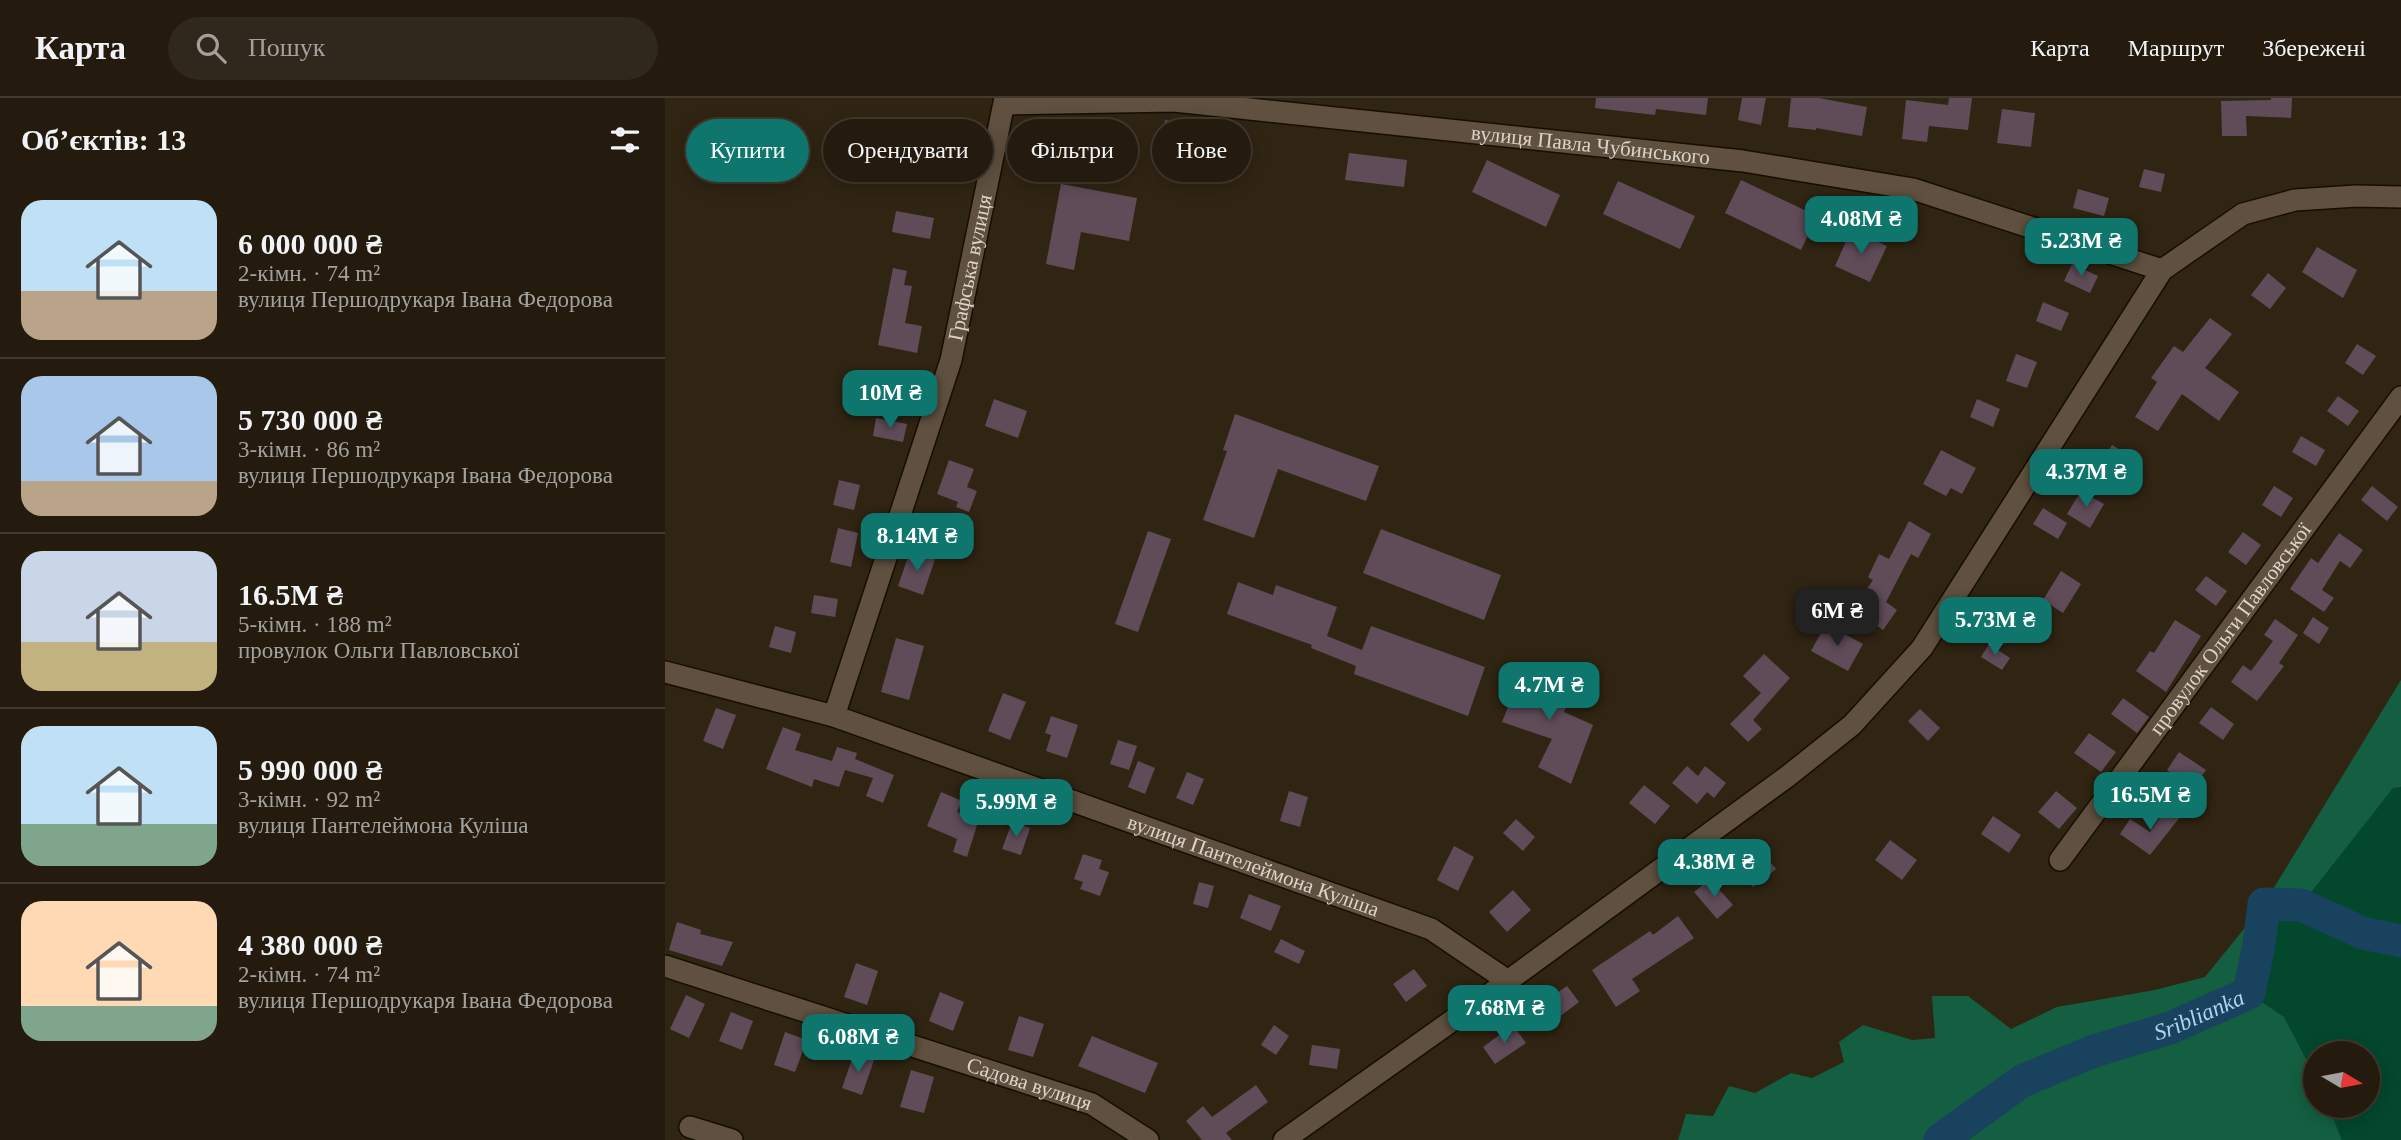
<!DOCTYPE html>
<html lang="uk">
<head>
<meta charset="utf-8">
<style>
  :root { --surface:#241b0e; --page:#30281c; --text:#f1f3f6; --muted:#a3a19e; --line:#41392e; --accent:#0f766e }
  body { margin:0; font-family:"Times New Roman",serif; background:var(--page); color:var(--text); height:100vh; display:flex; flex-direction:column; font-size:26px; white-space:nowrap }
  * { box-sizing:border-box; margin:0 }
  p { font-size:23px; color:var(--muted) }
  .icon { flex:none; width:38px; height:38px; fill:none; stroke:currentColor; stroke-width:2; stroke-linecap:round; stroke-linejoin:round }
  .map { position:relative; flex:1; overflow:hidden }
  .sheet { display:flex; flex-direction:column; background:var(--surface); width:665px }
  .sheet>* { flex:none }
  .banner { position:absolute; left:21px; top:21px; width:665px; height:63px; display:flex; gap:14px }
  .needle { width:46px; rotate:100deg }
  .fabs { position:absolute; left:1638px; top:943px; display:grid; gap:14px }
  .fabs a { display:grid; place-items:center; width:77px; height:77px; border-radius:50%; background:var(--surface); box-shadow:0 4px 18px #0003,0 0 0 2px var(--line); font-size:35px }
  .price { position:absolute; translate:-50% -60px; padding:0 16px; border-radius:14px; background:var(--accent); color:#fff; font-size:23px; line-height:46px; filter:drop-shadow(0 2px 4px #0008) }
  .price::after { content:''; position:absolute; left:50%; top:42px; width:21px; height:16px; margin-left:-10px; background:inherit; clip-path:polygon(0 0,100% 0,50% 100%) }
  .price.current { background:#222; color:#fff }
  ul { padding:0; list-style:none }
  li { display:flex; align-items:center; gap:21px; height:175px; padding:0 21px }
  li+li { border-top:2px solid var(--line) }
  li span { display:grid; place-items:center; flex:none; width:196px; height:140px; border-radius:21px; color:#555 }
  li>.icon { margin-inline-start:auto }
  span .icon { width:84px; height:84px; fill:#fffc; stroke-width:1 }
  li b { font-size:30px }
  h2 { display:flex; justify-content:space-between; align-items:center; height:84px; padding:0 21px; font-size:30px }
  .pill { padding:0 24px; border-radius:32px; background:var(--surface); box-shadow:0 4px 18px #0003,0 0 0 2px var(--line); font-size:24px; line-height:63px }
  .pill.current { background:var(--accent); color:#fff }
  header { display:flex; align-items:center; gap:42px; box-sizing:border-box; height:98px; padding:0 35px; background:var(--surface); border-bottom:2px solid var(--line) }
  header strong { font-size:33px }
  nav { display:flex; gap:38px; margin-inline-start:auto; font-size:24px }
  .search { width:490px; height:63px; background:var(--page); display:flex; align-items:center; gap:18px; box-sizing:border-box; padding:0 24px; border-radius:38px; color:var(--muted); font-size:26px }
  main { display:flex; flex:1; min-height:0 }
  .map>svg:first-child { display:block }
  .green { fill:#03472d }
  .forest { fill:#145f41 }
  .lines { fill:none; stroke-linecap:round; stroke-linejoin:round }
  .river { stroke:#18425d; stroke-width:33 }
  .building { fill:#604c59 }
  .minor-casing { stroke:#180d01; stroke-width:24 }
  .tertiary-casing { stroke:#180d01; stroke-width:24 }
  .minor { stroke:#5f503f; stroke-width:21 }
  .tertiary { stroke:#5f503f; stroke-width:21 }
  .labels { text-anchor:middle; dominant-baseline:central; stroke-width:7; stroke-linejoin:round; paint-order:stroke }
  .street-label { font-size:21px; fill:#dcd4ca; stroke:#140e07 }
  .water-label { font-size:23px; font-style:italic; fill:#afd5f1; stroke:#140e07 }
</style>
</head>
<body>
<header>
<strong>Карта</strong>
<div class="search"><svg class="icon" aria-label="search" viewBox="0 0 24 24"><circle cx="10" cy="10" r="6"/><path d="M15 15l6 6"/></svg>Пошук</div>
<nav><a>Карта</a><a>Маршрут</a><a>Збережені</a></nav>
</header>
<main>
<section class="sheet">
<h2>Об’єктів: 13<svg class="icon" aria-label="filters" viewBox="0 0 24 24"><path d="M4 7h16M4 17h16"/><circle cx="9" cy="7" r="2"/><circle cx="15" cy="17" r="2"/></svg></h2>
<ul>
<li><span style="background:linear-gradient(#bfe0f5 65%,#b9a48a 0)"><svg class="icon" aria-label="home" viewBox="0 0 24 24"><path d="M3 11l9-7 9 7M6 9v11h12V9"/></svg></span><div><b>6 000 000 ₴</b><p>2-кімн. · 74 m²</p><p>вулиця Першодрукаря Івана Федорова</p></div></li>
<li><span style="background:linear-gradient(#a9c7e8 75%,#b9a48a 0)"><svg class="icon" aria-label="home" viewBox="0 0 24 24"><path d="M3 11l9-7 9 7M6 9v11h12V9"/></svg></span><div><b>5 730 000 ₴</b><p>3-кімн. · 86 m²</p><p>вулиця Першодрукаря Івана Федорова</p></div></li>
<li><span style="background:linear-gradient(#c9d6e8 65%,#c2b280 0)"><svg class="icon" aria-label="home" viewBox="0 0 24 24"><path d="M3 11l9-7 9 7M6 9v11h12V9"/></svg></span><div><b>16.5M ₴</b><p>5-кімн. · 188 m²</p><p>провулок Ольги Павловської</p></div></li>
<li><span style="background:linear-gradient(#bfe0f5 70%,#7fa58c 0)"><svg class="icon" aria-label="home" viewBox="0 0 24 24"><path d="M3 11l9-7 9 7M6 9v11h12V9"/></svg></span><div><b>5 990 000 ₴</b><p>3-кімн. · 92 m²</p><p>вулиця Пантелеймона Куліша</p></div></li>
<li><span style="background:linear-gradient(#ffd9b3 75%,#7fa58c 0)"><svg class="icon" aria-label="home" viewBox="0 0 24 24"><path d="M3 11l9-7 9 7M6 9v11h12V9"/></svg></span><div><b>4 380 000 ₴</b><p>2-кімн. · 74 m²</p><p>вулиця Першодрукаря Івана Федорова</p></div></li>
</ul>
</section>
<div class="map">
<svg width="1736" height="1042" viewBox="0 0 1736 1042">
  <rect width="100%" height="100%" fill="#302413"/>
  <!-- green -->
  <path class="green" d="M1736,689V1042H1677L1663,1008H1703V956H1650V978L1619,919L1584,895L1594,846L1599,806L1728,690Z"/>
  <!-- forest -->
  <path class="forest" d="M1736,582V689L1728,690L1636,807L1599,806L1594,846L1584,895L1619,919L1650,978V1008H1663L1677,1042H1013L1021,1016L1048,1018L1064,988L1090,995L1126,975L1147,980L1179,964L1174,944L1198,927L1247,942L1270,940L1267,898H1303L1346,931L1392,909L1490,892L1540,879L1599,806Z"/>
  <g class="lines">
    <!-- river -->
    <path class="river" id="s1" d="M1275,1042L1357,983L1429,953L1505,930L1584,895L1594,846L1599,806L1636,807L1698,835L1736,843"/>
  </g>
  <!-- building -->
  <path class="building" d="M931,0H1043L1041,17L991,11L990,17L930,10Z
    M1077,0H1101L1096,27L1073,22Z
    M1126,0H1154L1202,9L1197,38L1151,30V32L1123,29Z
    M1284,0H1307L1303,32L1264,28L1262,44L1237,41L1241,2L1283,7Z
    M1606,0H1627L1626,20L1581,18L1582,38H1557L1556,3L1606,2Z
    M1337,11L1370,15L1366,49L1332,45Z
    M500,22L529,27L525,46L497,40Z
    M249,36L270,40L266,66L244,62Z
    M684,55L742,62L739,89L680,82Z
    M822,62L895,97L881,129L807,94Z
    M1479,71L1500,76L1496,94L1474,89Z
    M1076,82L1152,118L1136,152L1060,115Z
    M953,83L1030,118L1015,151L938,116Z
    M396,86L472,100L464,143L416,134L409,172L381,166Z
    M1413,91L1444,100L1439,118L1408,110Z
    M231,113L269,120L265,141L227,134Z
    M1186,132L1222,148L1205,184L1170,168Z
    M1652,149L1692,172L1678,200L1637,174Z
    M1407,166L1433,178L1425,195L1399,183Z
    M228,170L242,173L239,187L247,188L240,225L257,228L252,255L213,247Z
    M1603,175L1621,190L1605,211L1586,197Z
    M1378,204L1404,215L1396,233L1371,223Z
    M1545,220L1567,236L1540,270L1574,294L1554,323L1517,296L1493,333L1470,319L1492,284L1486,280L1509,248L1518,254Z
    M1692,246L1711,258L1698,277L1680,265Z
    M1351,256L1372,264L1362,290L1341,283Z
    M1673,298L1694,313L1683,328L1662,313Z
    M329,301L362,313L353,340L320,328Z
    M1312,301L1335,311L1328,329L1305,319Z
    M570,316L714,368L701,403L613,371L589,440L538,422L562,353L558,352Z
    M211,320L242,326L238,344L208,338Z
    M1636,338L1660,352L1651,368L1627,354Z
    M1447,347L1465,358L1454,374L1437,364Z
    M1276,352L1311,370L1297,396L1286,390L1281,398L1258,386Z
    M284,362L309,371L302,389L312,393L304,414L291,409L293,404L272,396Z
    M174,382L195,387L189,412L168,407Z
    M1609,388L1628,400L1616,419L1597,407Z
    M1707,388L1733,409L1722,423L1696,402Z
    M1416,393L1439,406L1425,430L1402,416Z
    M1378,410L1402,425L1393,441L1368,426Z
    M1244,423L1266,436L1253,460L1246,456L1221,504L1232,512L1218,532L1188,511L1208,482L1203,479L1214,456L1224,461Z
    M173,430L193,435L186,469L165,464Z
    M716,431L836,477L819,522L698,475Z
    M483,433L506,441L473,534L450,526Z
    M1578,434L1596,447L1581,467L1563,454Z
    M1674,435L1698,452L1685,470L1675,463L1657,492L1669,500L1659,514L1625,491L1646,460L1653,465Z
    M245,453L270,461L258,497L233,488Z
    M1396,473L1416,486L1398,515L1378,502Z
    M1541,478L1562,493L1551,508L1530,492Z
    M573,484L608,497L611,487L672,509L662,538L697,552L706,528L820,569L803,618L689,576L691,568L646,550L647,547L562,516Z
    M149,497L173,501L170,519L146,515Z
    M1326,503L1346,515L1337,529L1317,517Z
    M1648,519L1664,530L1654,546L1638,535Z
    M1610,521L1633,537L1614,565L1619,568L1592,603L1566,584L1578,567L1586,573L1608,543L1599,537Z
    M1510,522L1536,538L1501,594L1471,573L1485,553L1489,555Z
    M1161,526L1198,546L1183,573L1146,553Z
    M110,528L131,534L126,555L104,549Z
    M231,540L259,548L244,602L216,594Z
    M1324,546L1345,560L1337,572L1316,559Z
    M1099,556L1125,580L1088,622L1097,631L1083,644L1065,626L1096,595L1078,578Z
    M859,569L909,590L899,614L928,627L906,686L873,669L887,641L837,624Z
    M338,595L361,604L345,642L323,633Z
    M1458,600L1484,619L1472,635L1446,616Z
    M1546,609L1569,626L1558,642L1534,625Z
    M51,610L71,617L58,651L38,643Z
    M1255,611L1275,630L1263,643L1243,623Z
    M386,618L413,627L402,660L381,653L386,637L380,635Z
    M118,629L136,636L130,652L167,663L172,649L192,655L190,661L229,677L218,705L201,698L208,680L180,672L174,689L149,681L147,689L101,671Z
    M1424,635L1451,654L1436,674L1409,655Z
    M453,642L472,648L464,672L445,666Z
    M1514,654L1541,672L1528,690L1502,672Z
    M473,663L490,670L480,696L463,689Z
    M1022,668L1033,678L1040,668L1061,685L1049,700L1042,694L1032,706L1007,685Z
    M522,674L539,681L528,707L511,700Z
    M979,687L1005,708L990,726L964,705Z
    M624,693L643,699L635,729L615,723Z
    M1391,693L1412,710L1394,731L1373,714Z
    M276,694L297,703L292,714L314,721L302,759L288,754L292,741L262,728Z
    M1503,708L1515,719L1485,757L1455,736L1465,721L1485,734Z
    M1328,718L1356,737L1344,755L1316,736Z
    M851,721L870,739L858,753L838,735Z
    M347,724L365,730L356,757L337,751Z
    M1225,742L1252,762L1237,782L1210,762Z
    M789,748L809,759L793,793L772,782Z
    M1095,752L1111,771L1088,789L1073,770Z
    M418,756L437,762L434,771L444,774L435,798L415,791L418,784L409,781Z
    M1045,781L1068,807L1052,821L1029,794Z
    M534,784L549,788L543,810L528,806Z
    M848,792L866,812L842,834L824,814Z
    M584,796L616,808L606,833L575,820Z
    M1013,818L1029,840L967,881L975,893L951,909L927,872L985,833L988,837Z
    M12,824L36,832L35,836L68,844L57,868L4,852Z
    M616,841L640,853L634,866L609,854Z
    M191,865L213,873L202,907L179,899Z
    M749,871L762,888L741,904L728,886Z
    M902,888L914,904L886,925L873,908Z
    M275,894L299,904L288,933L264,923Z
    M21,897L40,906L24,940L5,931Z
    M66,914L88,923L77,952L54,943Z
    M354,918L379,926L368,959L343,952Z
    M609,927L624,938L611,957L596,947Z
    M848,927L861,945L830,966L818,949Z
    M120,934L142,942L130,974L109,967Z
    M427,938L493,965L480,995L413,968Z
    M647,947L675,951L672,971L644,967Z
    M189,955L209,962L197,997L177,990Z
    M246,972L269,979L259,1015L235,1009Z
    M591,987L603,1004L561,1035L567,1042H537L521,1023L538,1008L547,1019Z"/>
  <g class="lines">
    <!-- minor casing -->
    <g class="minor-casing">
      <g id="minor">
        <path id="s2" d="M340,6L509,3L1078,63L1248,91L1497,172"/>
        <path id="s3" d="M0,574L169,618L766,831L843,883"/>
        <path id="s4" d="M169,618L286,262L340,0"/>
        <path id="s5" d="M1395,762L1736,299"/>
        <path id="s6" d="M0,868L427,1006L483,1042"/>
        <path d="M25,1029L67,1042"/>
      </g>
    </g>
    <!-- tertiary casing -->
    <g class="tertiary-casing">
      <path id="tertiary" d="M619,1042L843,883L1123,678L1187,627L1257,550L1497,172L1578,116L1630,102L1691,98L1736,99"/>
    </g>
    <!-- minor -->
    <use href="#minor" class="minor"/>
    <!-- tertiary -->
    <use href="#tertiary" class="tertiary"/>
  </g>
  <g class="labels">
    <!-- street labels -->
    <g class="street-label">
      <text stroke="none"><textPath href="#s2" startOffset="588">вулиця Павла Чубинського</textPath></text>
      <text stroke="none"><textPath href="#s4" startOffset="469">Графська вулиця</textPath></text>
      <text stroke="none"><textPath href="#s5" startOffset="287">провулок Ольги Павловської</textPath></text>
      <text stroke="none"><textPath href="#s3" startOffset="620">вулиця Пантелеймона Куліша</textPath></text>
      <text stroke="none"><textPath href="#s6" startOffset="383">Садова вулиця</textPath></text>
    </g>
    <!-- water labels -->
    <g class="water-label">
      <text stroke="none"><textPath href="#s1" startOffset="290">Sriblianka</textPath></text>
    </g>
  </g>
</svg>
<div class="fabs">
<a><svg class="needle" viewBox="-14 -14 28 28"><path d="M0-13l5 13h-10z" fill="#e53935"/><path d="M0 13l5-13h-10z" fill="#a3a19e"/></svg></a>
</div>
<b class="price" style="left:1196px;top:158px">4.08M ₴</b>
<b class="price" style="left:1416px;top:180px">5.23M ₴</b>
<b class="price" style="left:225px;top:332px">10M ₴</b>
<b class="price" style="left:1421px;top:411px">4.37M ₴</b>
<b class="price" style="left:252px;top:475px">8.14M ₴</b>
<b class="price current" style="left:1172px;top:550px">6M ₴</b>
<b class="price" style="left:1330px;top:559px">5.73M ₴</b>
<b class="price" style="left:884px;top:624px">4.7M ₴</b>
<b class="price" style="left:1485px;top:734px">16.5M ₴</b>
<b class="price" style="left:351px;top:741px">5.99M ₴</b>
<b class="price" style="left:1049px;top:801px">4.38M ₴</b>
<b class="price" style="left:839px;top:947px">7.68M ₴</b>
<b class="price" style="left:193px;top:976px">6.08M ₴</b>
<div class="banner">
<a class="pill current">Купити</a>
<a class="pill">Орендувати</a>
<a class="pill">Фільтри</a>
<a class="pill">Нове</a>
</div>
</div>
</main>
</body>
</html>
